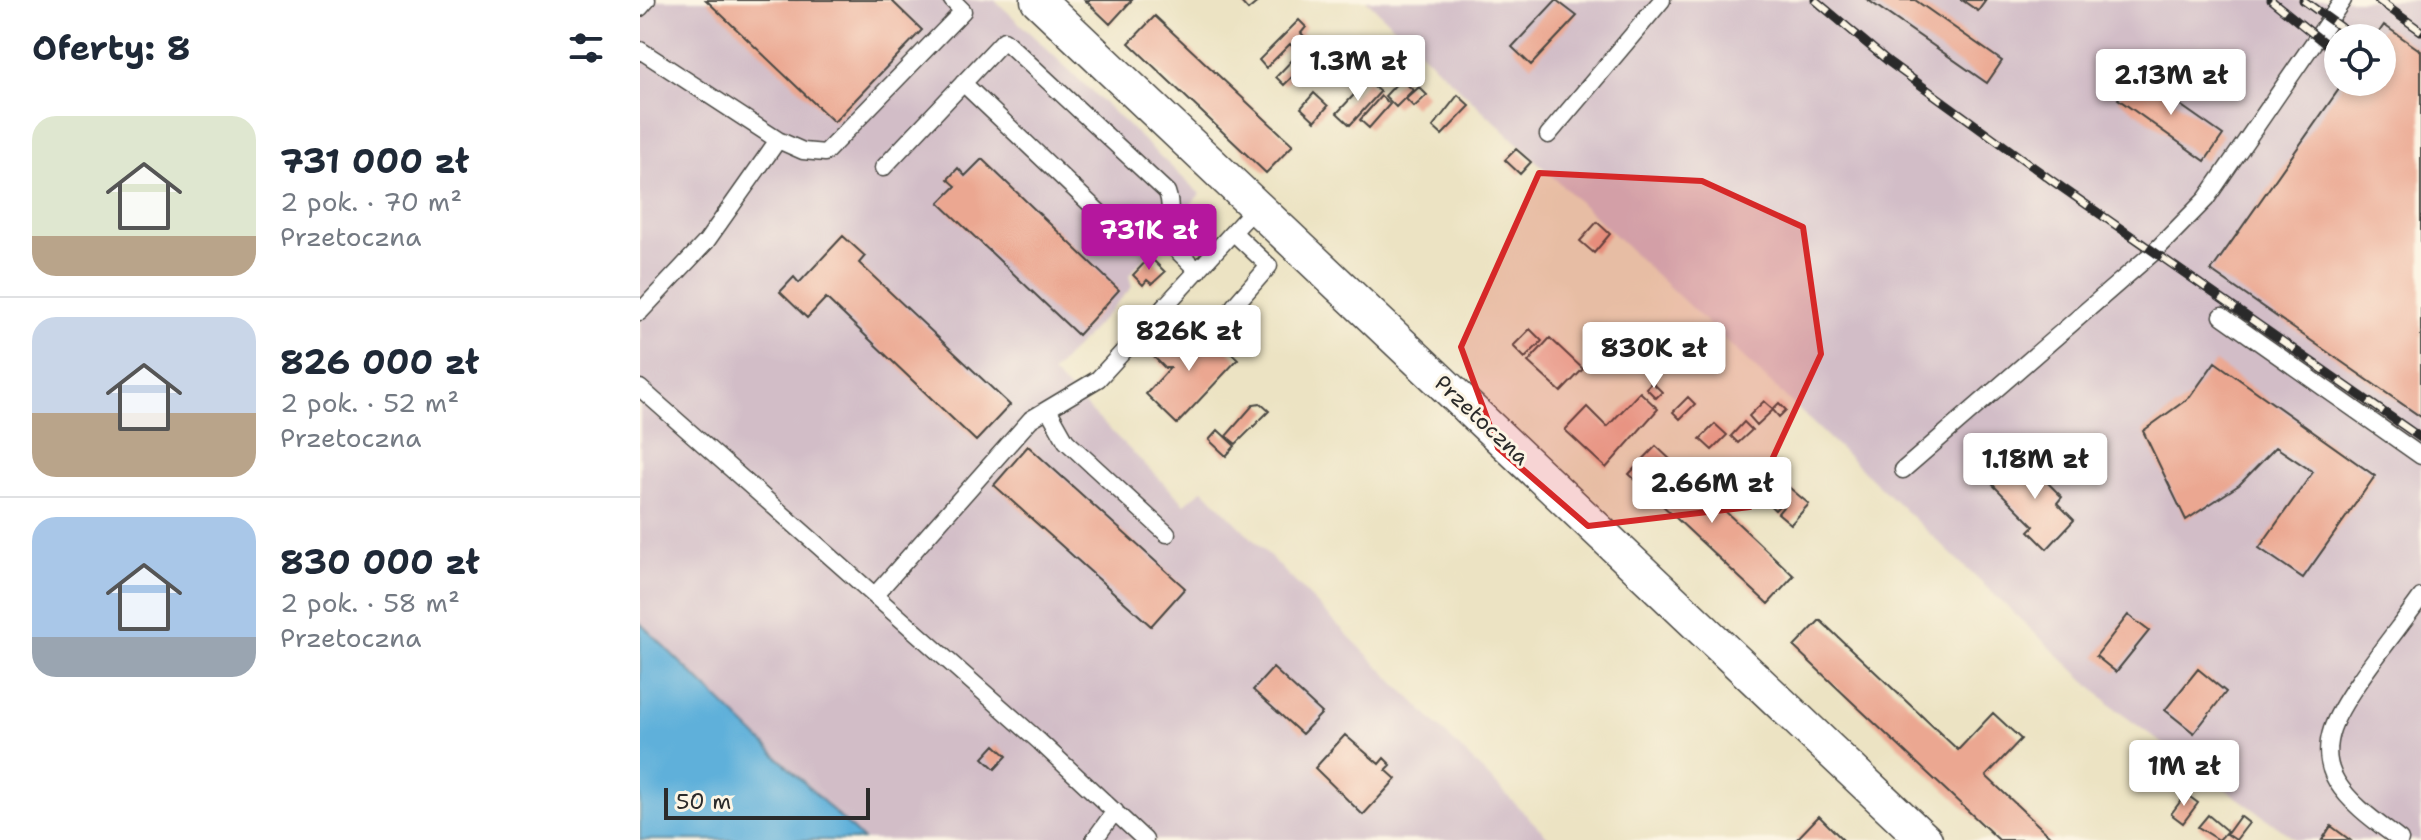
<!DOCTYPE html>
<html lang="pl">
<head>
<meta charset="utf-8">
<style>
  :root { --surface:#fff; --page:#f2f2f3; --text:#1f2937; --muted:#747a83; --line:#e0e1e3; --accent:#b5179e }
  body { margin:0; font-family:"Shantell Sans",sans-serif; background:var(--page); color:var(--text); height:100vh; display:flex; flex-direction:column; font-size:30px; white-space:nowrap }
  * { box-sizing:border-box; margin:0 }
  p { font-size:26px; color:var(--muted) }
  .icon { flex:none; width:44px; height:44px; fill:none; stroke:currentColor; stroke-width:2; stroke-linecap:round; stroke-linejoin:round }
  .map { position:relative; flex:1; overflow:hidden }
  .panel { display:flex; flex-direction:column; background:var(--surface); width:640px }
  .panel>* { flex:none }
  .fabs { position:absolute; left:1684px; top:24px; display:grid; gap:16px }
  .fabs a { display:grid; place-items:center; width:72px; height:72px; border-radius:50%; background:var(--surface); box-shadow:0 4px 12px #0003; font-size:40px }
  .scale { position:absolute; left:24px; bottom:20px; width:206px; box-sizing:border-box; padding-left:8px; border:4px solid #2b2b2b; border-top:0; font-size:22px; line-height:28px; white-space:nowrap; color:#2b2b2b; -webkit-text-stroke:6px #fcf5e5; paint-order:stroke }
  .price { position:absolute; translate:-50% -68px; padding:0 18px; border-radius:8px; background:#fff; color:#222; font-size:26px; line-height:52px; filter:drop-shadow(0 2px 4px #0008) }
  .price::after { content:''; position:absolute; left:50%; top:48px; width:24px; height:18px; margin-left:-12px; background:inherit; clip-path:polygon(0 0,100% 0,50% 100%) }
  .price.active { background:var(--accent); color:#fff }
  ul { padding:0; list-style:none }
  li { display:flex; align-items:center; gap:24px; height:200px; padding:0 32px }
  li+li { border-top:2px solid var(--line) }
  li span { display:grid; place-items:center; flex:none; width:224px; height:160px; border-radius:24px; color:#555 }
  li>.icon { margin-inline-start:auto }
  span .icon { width:96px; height:96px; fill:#fffc; stroke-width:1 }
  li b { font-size:34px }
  h2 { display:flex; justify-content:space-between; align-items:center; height:96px; padding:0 32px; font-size:34px }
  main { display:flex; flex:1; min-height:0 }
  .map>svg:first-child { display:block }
  .industrial { fill:#d2bdc7; fill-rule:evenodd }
  .water { fill:#5fb0da; stroke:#456e82; stroke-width:2 }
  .building { fill:#eba791 }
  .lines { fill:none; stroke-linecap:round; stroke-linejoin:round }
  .lane-casing { stroke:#484742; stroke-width:19 }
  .street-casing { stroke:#484742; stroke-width:37 }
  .lane { stroke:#fff; stroke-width:16 }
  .street { stroke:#fff; stroke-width:34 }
  .rail-casing { stroke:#2b2b2b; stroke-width:9 }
  .rail { stroke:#fcf5e5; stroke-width:6; stroke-dasharray:18; stroke-linecap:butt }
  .marked { fill:#d62828; fill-opacity:0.2; stroke:#d62828; stroke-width:6; stroke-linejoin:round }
  .labels { text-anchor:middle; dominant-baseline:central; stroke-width:6; stroke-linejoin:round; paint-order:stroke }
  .street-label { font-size:22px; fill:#2b2b2b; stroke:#fcf5e5 }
</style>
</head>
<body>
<main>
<section class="panel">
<h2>Oferty: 8<svg class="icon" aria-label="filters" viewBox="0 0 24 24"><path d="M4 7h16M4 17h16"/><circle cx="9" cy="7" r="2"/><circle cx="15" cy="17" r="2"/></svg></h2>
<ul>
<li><span style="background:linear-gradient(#dfe7d0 75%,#b9a48a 0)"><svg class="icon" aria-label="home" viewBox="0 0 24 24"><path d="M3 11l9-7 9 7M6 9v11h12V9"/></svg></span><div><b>731 000 zł</b><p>2 pok. · 70 m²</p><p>Przetoczna</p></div></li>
<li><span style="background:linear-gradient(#c9d6e8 60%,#b9a48a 0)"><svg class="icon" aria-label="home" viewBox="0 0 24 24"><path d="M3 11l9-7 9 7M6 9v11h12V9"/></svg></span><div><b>826 000 zł</b><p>2 pok. · 52 m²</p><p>Przetoczna</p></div></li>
<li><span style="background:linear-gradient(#a9c7e8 75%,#9aa5b1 0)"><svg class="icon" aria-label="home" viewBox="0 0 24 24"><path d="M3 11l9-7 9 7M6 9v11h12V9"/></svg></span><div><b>830 000 zł</b><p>2 pok. · 58 m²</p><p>Przetoczna</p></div></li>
</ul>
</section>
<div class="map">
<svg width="1781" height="840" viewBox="0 0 1781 840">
  <rect width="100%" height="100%" fill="#fcf5e5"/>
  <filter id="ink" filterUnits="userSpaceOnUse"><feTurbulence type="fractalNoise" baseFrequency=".0125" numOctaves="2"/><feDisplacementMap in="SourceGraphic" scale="16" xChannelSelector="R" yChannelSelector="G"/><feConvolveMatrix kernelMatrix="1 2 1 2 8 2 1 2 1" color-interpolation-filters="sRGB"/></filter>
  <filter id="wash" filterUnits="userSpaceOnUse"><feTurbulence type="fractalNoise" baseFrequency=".006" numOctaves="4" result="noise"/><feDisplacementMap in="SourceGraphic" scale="32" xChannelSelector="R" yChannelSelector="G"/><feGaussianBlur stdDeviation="1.8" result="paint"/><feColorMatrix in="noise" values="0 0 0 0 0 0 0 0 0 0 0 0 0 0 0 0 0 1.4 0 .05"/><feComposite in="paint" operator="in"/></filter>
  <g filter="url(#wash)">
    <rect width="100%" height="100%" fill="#ece3c3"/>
    <!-- industrial -->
    <path class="industrial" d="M0,0H355L560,194L489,275L492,287L412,373L545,504L563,489L911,840H223L0,623Z
      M726,0H1781V840H1656L1475,709ZM1698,38H1742V82H1698Z"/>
    <!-- water -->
    <path class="water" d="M0,623L223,840H0Z"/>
    <g id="blocks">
      <!-- building -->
      <path class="building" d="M66,0H251L282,30L194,122Z
        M445,0H492L470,24Z
        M599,0H620L608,10Z
        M916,0L937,16L891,65L872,47Z
        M1228,0H1275L1362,61L1347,83Z
        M1322,0H1346L1338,11Z
        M515,16L653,145L626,173L489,43Z
        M659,20L666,27L661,33L678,51L644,85L636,77L659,53L650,44L626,68L619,60Z
        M1744,25L1781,51V417L1571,271L1704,82H1742V38H1735Z
        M682,55L689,62L681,70L674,63Z
        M1496,74L1583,135L1565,161L1478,99Z
        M761,79L773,90L756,107L745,96Z
        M727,81L740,92L710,125L697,113Z
        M779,87L787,95L774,107L766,99Z
        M674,93L688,106L675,121L661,108Z
        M818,95L830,106L802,135L793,127Z
        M741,96L750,104L729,128L720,120Z
        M876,149L891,162L880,174L865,160Z
        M342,159L479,290L438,335L299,203L316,186L308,179L318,168L325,176Z
        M957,222L970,234L954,253L940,241Z
        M203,236L225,256L219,263L370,405L336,441L186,298L167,318L140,292L154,277L159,283Z
        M510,257L525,272L512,284L507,280L503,285L493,275Z
        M562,326L598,359L537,424L506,394L530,368H525L509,352L518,343L531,356Z
        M890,329L902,341L885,358L873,346Z
        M910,338L943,369L921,392L888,362Z
        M1575,362L1735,476L1663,578L1619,548L1673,472L1636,447L1599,485L1546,520L1503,431L1550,397Z
        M1012,382L1022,392L1016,398L1006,388Z
        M1000,392L1018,409L966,468L925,430L947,407L967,427Z
        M1048,397L1055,404L1040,419L1033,412Z
        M1124,401L1133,409L1139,403L1146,410L1139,417L1133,410L1117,425L1109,416Z
        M620,403L629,411L596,444L586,436L614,404Z
        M1104,422L1112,430L1098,443L1091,436Z
        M1075,424L1087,435L1072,450L1060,439Z
        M578,430L595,446L586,456L569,440Z
        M388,446L545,588L511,626L354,485Z
        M1016,446L1154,576L1128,604L989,474Z
        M1381,456L1422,497L1417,503L1434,520L1407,549L1389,531L1394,526L1353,485Z
        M1139,479L1169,504L1151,524L1138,513L1147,502L1145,500L1135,510L1122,498Z
        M1488,615L1509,631L1476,672L1456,656Z
        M1180,620L1318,750L1353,713L1381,739L1346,776L1414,840H1359L1211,701L1154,647Z
        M633,668L682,713L662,734L613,690Z
        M1558,669L1586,692L1554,733L1525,710Z
        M705,735L739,764L744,758L751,765L746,770L756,779L723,815L675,768Z
        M355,745L367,756L355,769L343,758Z
        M1546,794L1558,803L1543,823L1531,814Z
        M1568,815L1587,831L1579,840L1558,827Z
        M1179,816L1203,840H1156Z
        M1600,816L1609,823L1596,840L1587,834Z
        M1691,826L1710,840H1682Z"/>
    </g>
  </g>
  <g filter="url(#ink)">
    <use href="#blocks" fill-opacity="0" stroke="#484742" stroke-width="2"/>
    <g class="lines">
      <!-- lane casing -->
      <g class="lane-casing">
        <path id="lane" d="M0,8L7,0
          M0,50L138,140L163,151L185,153L323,11L312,0
          M323,83L483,235L505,240L518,232
          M908,135L1022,0
          M243,168L364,40L527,192C533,210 529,217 518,232L558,271
          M594,233L629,266L594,306
          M0,312L66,242L138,140
          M1582,316L1781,456
          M0,388L400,742L505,840
          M408,409L426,441L527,534
          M1263,470L1515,251L1566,199L1703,0
          M235,595L391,419L458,379L616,207
          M454,840L475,811
          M1760,840C1738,823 1712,806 1697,782C1687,766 1686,747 1692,729C1704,694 1758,630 1781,597"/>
      </g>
      <!-- street casing -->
      <g class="street-casing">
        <path id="street" d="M398,0L1285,840"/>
      </g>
      <!-- lane -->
      <use href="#lane" class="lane"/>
      <!-- street -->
      <use href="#street" class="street"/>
      <!-- rail casing -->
      <g class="rail-casing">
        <path id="rail" d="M1175,0L1249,62L1414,182L1781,438
          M1631,0L1698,54
          M1663,0L1715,38
          M1738,0L1781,31"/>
      </g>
      <!-- rail -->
      <use href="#rail" class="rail"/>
    </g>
  </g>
  <!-- marked area -->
  <path class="marked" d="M899,173L1062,181L1163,227L1181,354L1110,507L948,526L858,448L821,347Z"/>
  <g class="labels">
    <!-- street labels -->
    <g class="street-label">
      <text transform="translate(842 420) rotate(43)">Przetoczna</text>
    </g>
  </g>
</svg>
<div class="fabs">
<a><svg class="icon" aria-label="locate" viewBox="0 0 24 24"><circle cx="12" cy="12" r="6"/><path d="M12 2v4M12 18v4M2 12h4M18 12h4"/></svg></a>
</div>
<div class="scale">50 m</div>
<b class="price" style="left:718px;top:103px">1.3M zł</b>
<b class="price" style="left:1531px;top:117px">2.13M zł</b>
<b class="price active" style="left:509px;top:272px">731K zł</b>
<b class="price" style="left:549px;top:373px">826K zł</b>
<b class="price" style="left:1014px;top:390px">830K zł</b>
<b class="price" style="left:1395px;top:501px">1.18M zł</b>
<b class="price" style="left:1072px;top:525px">2.66M zł</b>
<b class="price" style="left:1544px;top:808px">1M zł</b>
</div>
</main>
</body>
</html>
